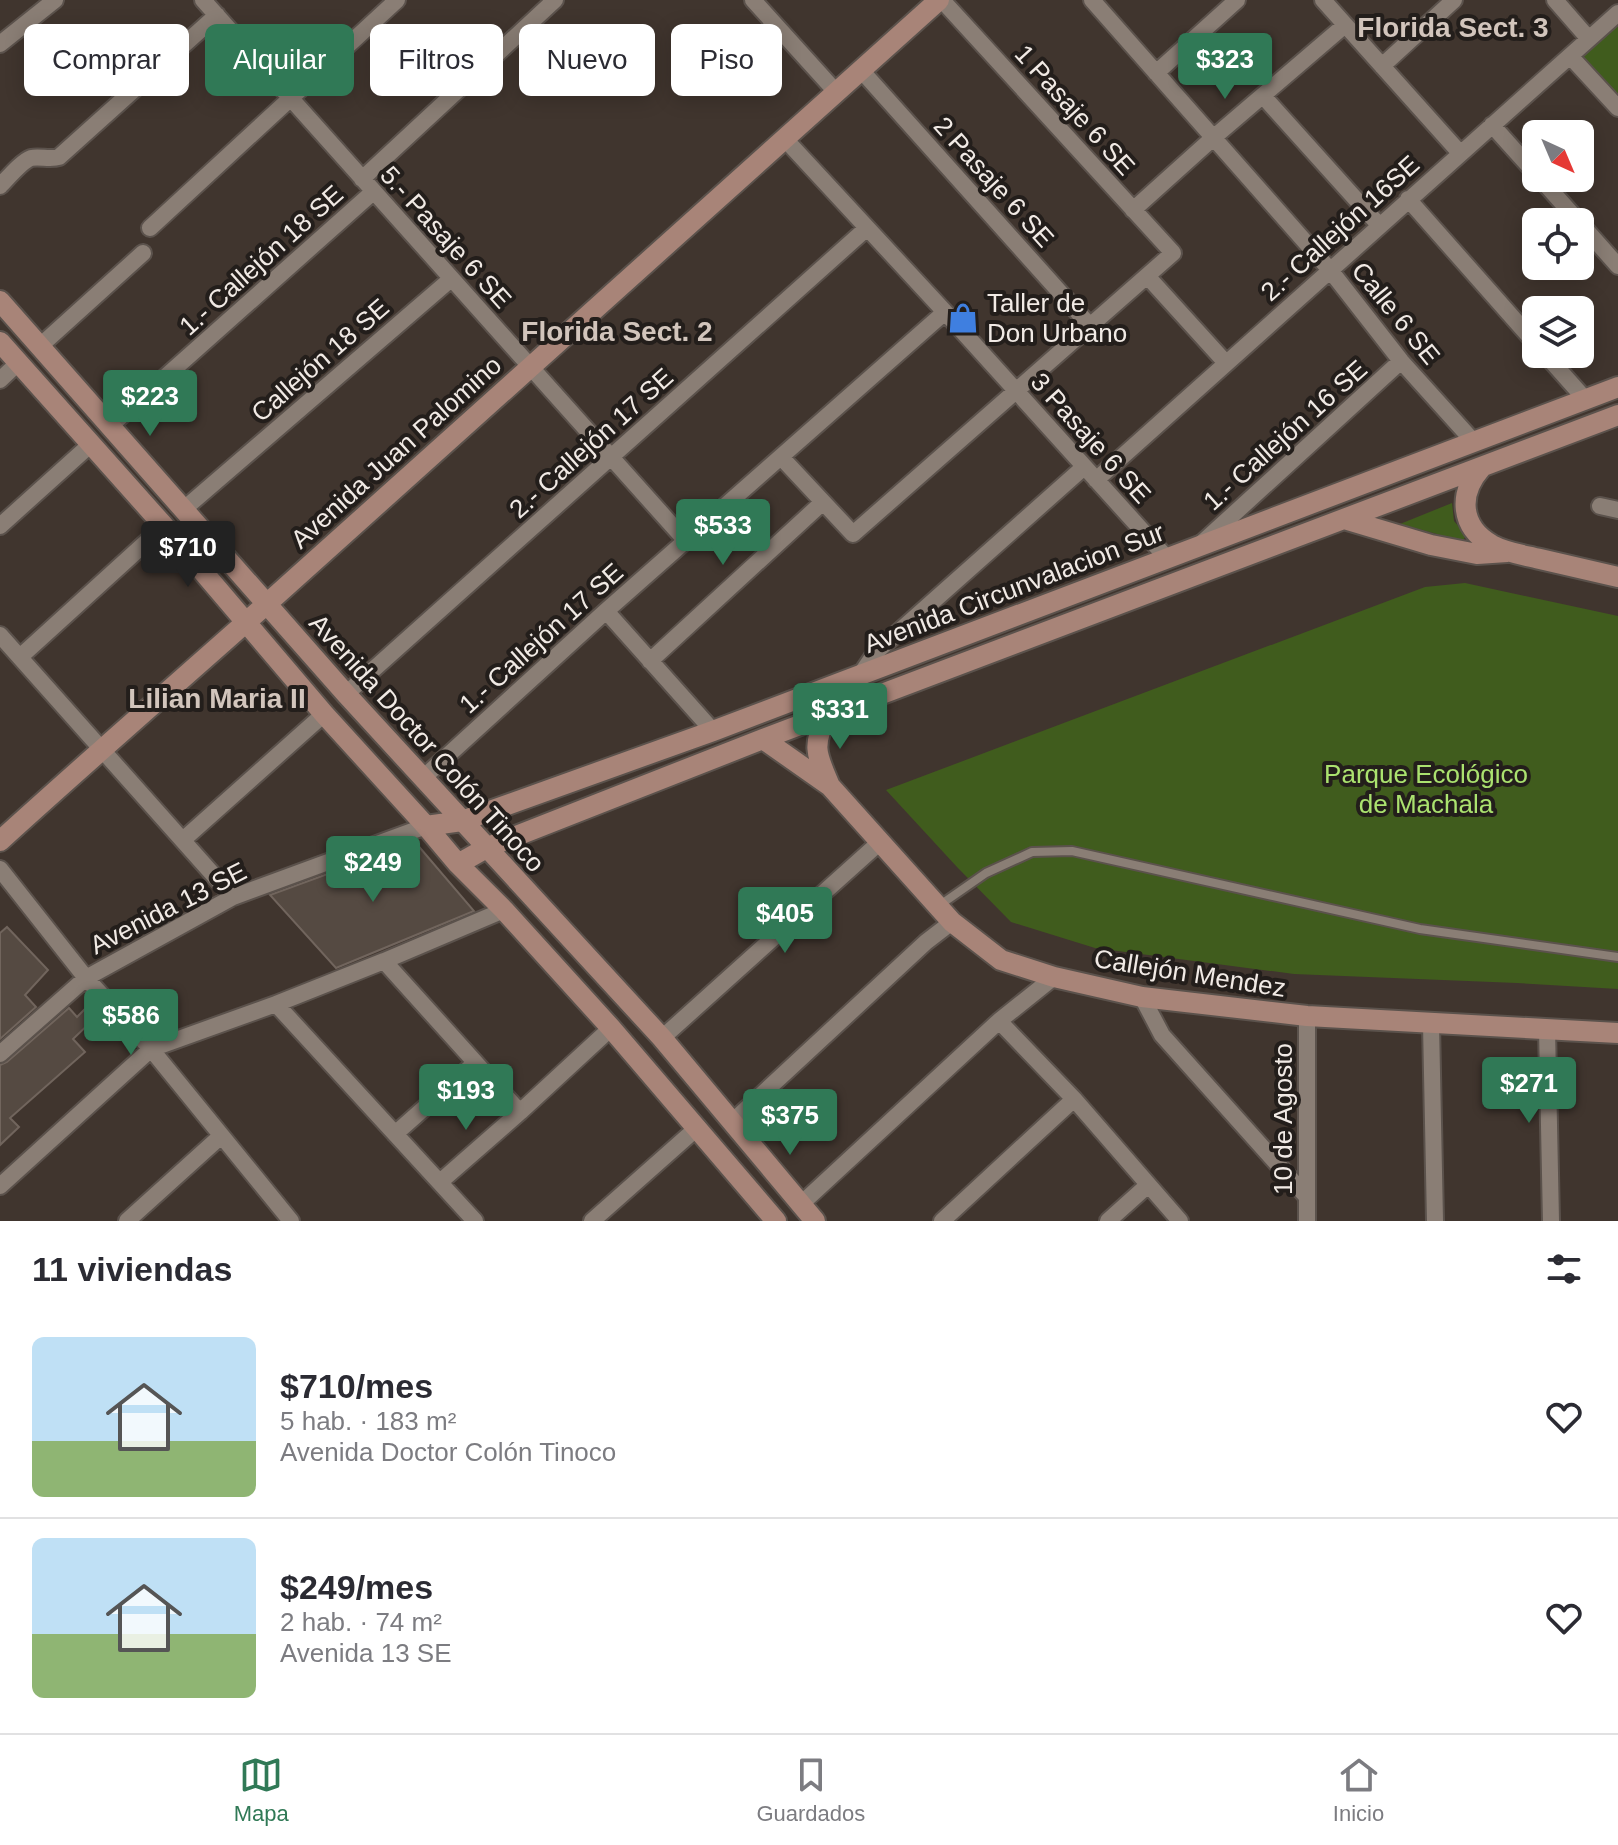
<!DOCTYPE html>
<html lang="es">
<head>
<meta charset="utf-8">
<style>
  :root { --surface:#fff; --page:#f7f7f7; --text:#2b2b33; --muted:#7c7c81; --line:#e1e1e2; --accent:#307956 }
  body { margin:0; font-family:Helvetica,sans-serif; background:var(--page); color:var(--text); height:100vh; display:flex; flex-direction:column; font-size:30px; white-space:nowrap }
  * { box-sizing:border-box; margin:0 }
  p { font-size:26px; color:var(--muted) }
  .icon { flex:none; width:44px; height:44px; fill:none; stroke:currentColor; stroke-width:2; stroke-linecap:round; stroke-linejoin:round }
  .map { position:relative; height:1221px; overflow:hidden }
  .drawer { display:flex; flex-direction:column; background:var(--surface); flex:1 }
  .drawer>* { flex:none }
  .hud { position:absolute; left:24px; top:24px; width:800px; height:72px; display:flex; gap:16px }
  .needle { width:52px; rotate:136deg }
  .tools { position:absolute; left:1522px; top:120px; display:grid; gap:16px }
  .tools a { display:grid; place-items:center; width:72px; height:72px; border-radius:12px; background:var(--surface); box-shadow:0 4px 20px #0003; font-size:40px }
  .price { position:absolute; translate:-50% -68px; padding:0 18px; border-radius:8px; background:var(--accent); color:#fff; font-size:26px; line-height:52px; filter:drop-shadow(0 2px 4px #0008) }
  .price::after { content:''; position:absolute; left:50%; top:48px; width:24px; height:18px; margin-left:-12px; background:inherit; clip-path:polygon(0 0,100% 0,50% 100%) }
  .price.current { background:#222; color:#fff }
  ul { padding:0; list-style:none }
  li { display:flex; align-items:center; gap:24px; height:200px; padding:0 32px }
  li+li { border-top:2px solid var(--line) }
  li span { display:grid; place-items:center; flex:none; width:224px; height:160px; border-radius:12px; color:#555 }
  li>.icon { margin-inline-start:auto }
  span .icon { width:96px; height:96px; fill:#fffc; stroke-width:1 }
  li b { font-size:34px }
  h2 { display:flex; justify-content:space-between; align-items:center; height:96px; padding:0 32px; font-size:34px }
  .chip { padding:0 28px; border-radius:12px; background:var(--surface); box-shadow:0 4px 20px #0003; font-size:28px; line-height:72px }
  .chip.current { background:var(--accent); color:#fff }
  .tabs { display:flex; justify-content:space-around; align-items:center; height:112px; border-top:2px solid var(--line); background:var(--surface); font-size:22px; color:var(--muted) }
  .tabs a { display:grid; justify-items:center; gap:4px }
  .tabs .current { color:var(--accent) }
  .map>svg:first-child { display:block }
  .green { fill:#405c1d }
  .building { fill:#554a42; stroke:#71655d; stroke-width:2 }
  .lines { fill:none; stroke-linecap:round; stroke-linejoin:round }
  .lane-casing { stroke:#5b524c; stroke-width:12 }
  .street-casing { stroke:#5b524c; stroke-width:20 }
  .secondary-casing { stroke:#5b524c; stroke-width:24 }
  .lane { stroke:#8a7e75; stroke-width:8 }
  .street { stroke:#8a7e75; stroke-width:16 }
  .secondary { stroke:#a88478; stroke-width:20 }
  .labels { text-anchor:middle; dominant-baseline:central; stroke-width:8; stroke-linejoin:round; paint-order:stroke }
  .street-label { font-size:26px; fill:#f1eae5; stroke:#231e1b }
  .poi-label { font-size:26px; fill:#f1eae5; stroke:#231e1b; text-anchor:start }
  .park-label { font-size:26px; fill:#abe26f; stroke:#231e1b }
  .neighbourhood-label { font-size:28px; font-weight:bold; fill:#d2c5bc; stroke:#231e1b }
</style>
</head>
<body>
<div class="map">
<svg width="1618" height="1221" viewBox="0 0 1618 1221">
  <rect width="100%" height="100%" fill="#40352e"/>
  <!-- green -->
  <path class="green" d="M1618,25V98L1580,58Z
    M1452,503L1454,521L1466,535L1463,541L1400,524Z
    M1465,583L1618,616V989L1517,983L1294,974L1095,948L1011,922L957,867L886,790L1425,587Z"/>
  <!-- building -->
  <path class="building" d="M415,842L474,911L336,968L270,895Z
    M7,927L48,970L25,995L36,1007L0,1039V933Z
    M69,1008L77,1017L86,1008L96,1017L73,1039L85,1052L10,1118L19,1127L0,1145V1065L7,1062Z"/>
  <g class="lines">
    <!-- lane casing -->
    <g class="lane-casing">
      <path id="lane" d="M940,905L986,873L1032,852L1072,851L1420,929L1618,957"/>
    </g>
    <!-- street casing -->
    <g class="street-casing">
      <path id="street" d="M203,0L686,541
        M753,0L837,93
        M1092,0L1330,270L1401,361L1473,441
        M1323,0L1460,153
        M1555,0L1589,39
        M0,44L55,0
        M1570,56L1618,108
        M1382,66L1454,0
        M861,70L1091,327
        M1156,73L1237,0
        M1263,96L1379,225
        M1492,125L1536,174
        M785,139L945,312L1166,557
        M1540,178L1579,222
        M362,179L555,0
        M0,186C7,179 22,161 31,158C40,156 50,160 59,157L217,15
        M1408,199L1536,344
        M1133,210L1213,138L1345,25
        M1580,223L1618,266
        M150,228L397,0
        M1148,277L1226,363
        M39,347L143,253
        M1545,354L1585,399
        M0,380L18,363
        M109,427L373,192
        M781,457L853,534L1173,253L942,0
        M1096,480L1618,13
        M1600,506L1618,510
        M184,509L451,279
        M0,526L91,444
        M1202,543L1401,361
        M606,611L713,731
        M0,635L233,897
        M20,657L164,526
        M650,661L823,502
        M861,674L876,652L1084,467
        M346,694L867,228
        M423,778L606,611L945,312
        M184,839L324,714
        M0,869L86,978L151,1049L291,1221
        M384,961L520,1112
        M1142,997L1162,1035L1307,1197
        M276,1004L475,1221
        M1307,1016V1221
        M999,1021L1074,1099L1180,1221
        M1431,1024L1435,1221
        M1547,1029L1551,1221
        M662,1038L880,842
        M0,1054L86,978L233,897L426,826
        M732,1122L926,942L952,922
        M395,1134L475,1063
        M440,1182L520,1112L611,1028
        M0,1186L151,1049L276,1004L384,961L504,910
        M801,1204L999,1021L1054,977
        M127,1221L221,1136
        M592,1221L698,1127
        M942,1221L1074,1099
        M1108,1221L1148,1185"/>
    </g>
    <!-- secondary casing -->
    <g class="secondary-casing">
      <path id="secondary" d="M0,301L346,694L662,1038L815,1221
        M0,342L164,526L324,714L426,826L458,864L504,910L611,1028L776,1221
        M1481,468C1458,494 1460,527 1492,545C1507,553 1524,555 1540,559C1566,565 1592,571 1618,577
        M1344,519L1431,545L1477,554L1507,552
        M827,715C811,747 817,755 830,786
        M763,739L830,786L952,922L1001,960L1054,977L1142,997L1307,1016L1618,1033
        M426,826L462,821L713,731L1618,387
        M0,841C89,760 180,681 270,601C493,401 716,201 939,0
        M458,864L488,847L763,739L1618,415"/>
    </g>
    <!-- lane -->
    <use href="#lane" class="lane"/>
    <!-- street -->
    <use href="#street" class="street"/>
    <!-- secondary -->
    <use href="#secondary" class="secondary"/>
  </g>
  <!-- icons -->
  <defs>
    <g id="shop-bare" transform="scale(2.4)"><path d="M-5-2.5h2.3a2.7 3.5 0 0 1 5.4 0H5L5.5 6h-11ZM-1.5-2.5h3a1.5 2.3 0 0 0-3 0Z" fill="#3f7fe0" stroke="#231e1b" stroke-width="2.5" paint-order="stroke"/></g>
  </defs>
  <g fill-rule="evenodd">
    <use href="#shop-bare" x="963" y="318"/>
  </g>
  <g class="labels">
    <!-- street labels -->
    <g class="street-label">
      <text transform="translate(1075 110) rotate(48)">1 Pasaje 6 SE</text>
      <text transform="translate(994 182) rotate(48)">2 Pasaje 6 SE</text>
      <text transform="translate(1340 228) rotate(-42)">2.- Callejón 16SE</text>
      <text transform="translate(446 237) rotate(48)">5.- Pasaje 6 SE</text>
      <text transform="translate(261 260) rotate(-42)">1.- Callejón 18 SE</text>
      <text transform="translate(1396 313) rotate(51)">Calle 6 SE</text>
      <text transform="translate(320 360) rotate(-41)">Callejón 18 SE</text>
      <text transform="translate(1285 435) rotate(-42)">1.- Callejón 16 SE</text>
      <text transform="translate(1091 438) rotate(48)">3 Pasaje 6 SE</text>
      <text transform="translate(591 443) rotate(-42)">2.- Callejón 17 SE</text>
      <text transform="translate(396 452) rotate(-42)">Avenida Juan Palomino</text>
      <text transform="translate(1014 588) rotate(-21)">Avenida Circunvalacion Sur</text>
      <text transform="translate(541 638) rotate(-42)">1.- Callejón 17 SE</text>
      <text transform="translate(427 743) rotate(48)">Avenida Doctor Colón Tinoco</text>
      <text transform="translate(168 908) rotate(-27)">Avenida 13 SE</text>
      <text transform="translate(1190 973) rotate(9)">Callejón Mendez</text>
      <text transform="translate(1283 1119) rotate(-90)">10 de Agosto</text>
    </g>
    <!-- poi labels -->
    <g class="poi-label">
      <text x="987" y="303">Taller de<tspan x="987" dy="30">Don Urbano</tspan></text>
    </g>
    <!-- park labels -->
    <g class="park-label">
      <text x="1426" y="774">Parque Ecológico<tspan x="1426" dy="30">de Machala</tspan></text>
    </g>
    <!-- neighbourhood labels -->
    <g class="neighbourhood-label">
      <text x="1453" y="27">Florida Sect. 3</text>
      <text x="617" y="331">Florida Sect. 2</text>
      <text x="217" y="698">Lilian Maria II</text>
    </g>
  </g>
</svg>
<div class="tools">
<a><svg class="needle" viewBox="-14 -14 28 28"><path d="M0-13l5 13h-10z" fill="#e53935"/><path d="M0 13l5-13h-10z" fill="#7c7c81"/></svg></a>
<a><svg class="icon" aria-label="locate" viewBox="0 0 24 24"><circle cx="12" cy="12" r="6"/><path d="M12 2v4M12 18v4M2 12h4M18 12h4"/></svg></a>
<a><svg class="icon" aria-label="layers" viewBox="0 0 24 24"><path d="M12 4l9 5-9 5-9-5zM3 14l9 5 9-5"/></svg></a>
</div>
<b class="price" style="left:1225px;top:101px">$323</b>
<b class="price" style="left:150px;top:438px">$223</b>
<b class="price" style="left:723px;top:567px">$533</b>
<b class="price current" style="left:188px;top:589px">$710</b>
<b class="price" style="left:840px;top:751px">$331</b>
<b class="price" style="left:373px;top:904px">$249</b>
<b class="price" style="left:785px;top:955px">$405</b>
<b class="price" style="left:131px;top:1057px">$586</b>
<b class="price" style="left:1529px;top:1125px">$271</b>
<b class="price" style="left:466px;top:1132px">$193</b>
<b class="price" style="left:790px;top:1157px">$375</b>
<div class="hud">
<a class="chip">Comprar</a>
<a class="chip current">Alquilar</a>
<a class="chip">Filtros</a>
<a class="chip">Nuevo</a>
<a class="chip">Piso</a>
</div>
</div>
<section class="drawer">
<h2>11 viviendas<svg class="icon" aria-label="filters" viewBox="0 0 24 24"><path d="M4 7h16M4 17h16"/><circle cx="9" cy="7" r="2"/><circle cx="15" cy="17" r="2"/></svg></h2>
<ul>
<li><span style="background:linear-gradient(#bfe0f5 65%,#8fb573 0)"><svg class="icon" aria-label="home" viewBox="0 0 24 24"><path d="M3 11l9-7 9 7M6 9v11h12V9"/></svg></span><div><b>$710/mes</b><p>5 hab. · 183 m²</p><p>Avenida Doctor Colón Tinoco</p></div><svg class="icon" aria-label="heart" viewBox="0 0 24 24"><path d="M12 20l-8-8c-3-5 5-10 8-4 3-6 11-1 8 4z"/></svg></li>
<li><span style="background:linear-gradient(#bfe0f5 60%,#8fb573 0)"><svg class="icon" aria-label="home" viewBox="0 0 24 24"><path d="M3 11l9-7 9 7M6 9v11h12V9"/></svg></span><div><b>$249/mes</b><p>2 hab. · 74 m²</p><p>Avenida 13 SE</p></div><svg class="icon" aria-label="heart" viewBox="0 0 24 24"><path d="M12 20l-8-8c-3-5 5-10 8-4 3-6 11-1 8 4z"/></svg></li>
</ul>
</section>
<nav class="tabs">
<a class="current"><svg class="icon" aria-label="map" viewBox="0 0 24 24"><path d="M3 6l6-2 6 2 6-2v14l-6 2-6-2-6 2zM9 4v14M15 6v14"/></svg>Mapa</a>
<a><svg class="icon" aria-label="saved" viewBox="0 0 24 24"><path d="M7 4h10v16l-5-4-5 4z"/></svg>Guardados</a>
<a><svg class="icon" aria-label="home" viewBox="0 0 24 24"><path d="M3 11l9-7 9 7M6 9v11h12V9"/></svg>Inicio</a>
</nav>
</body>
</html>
